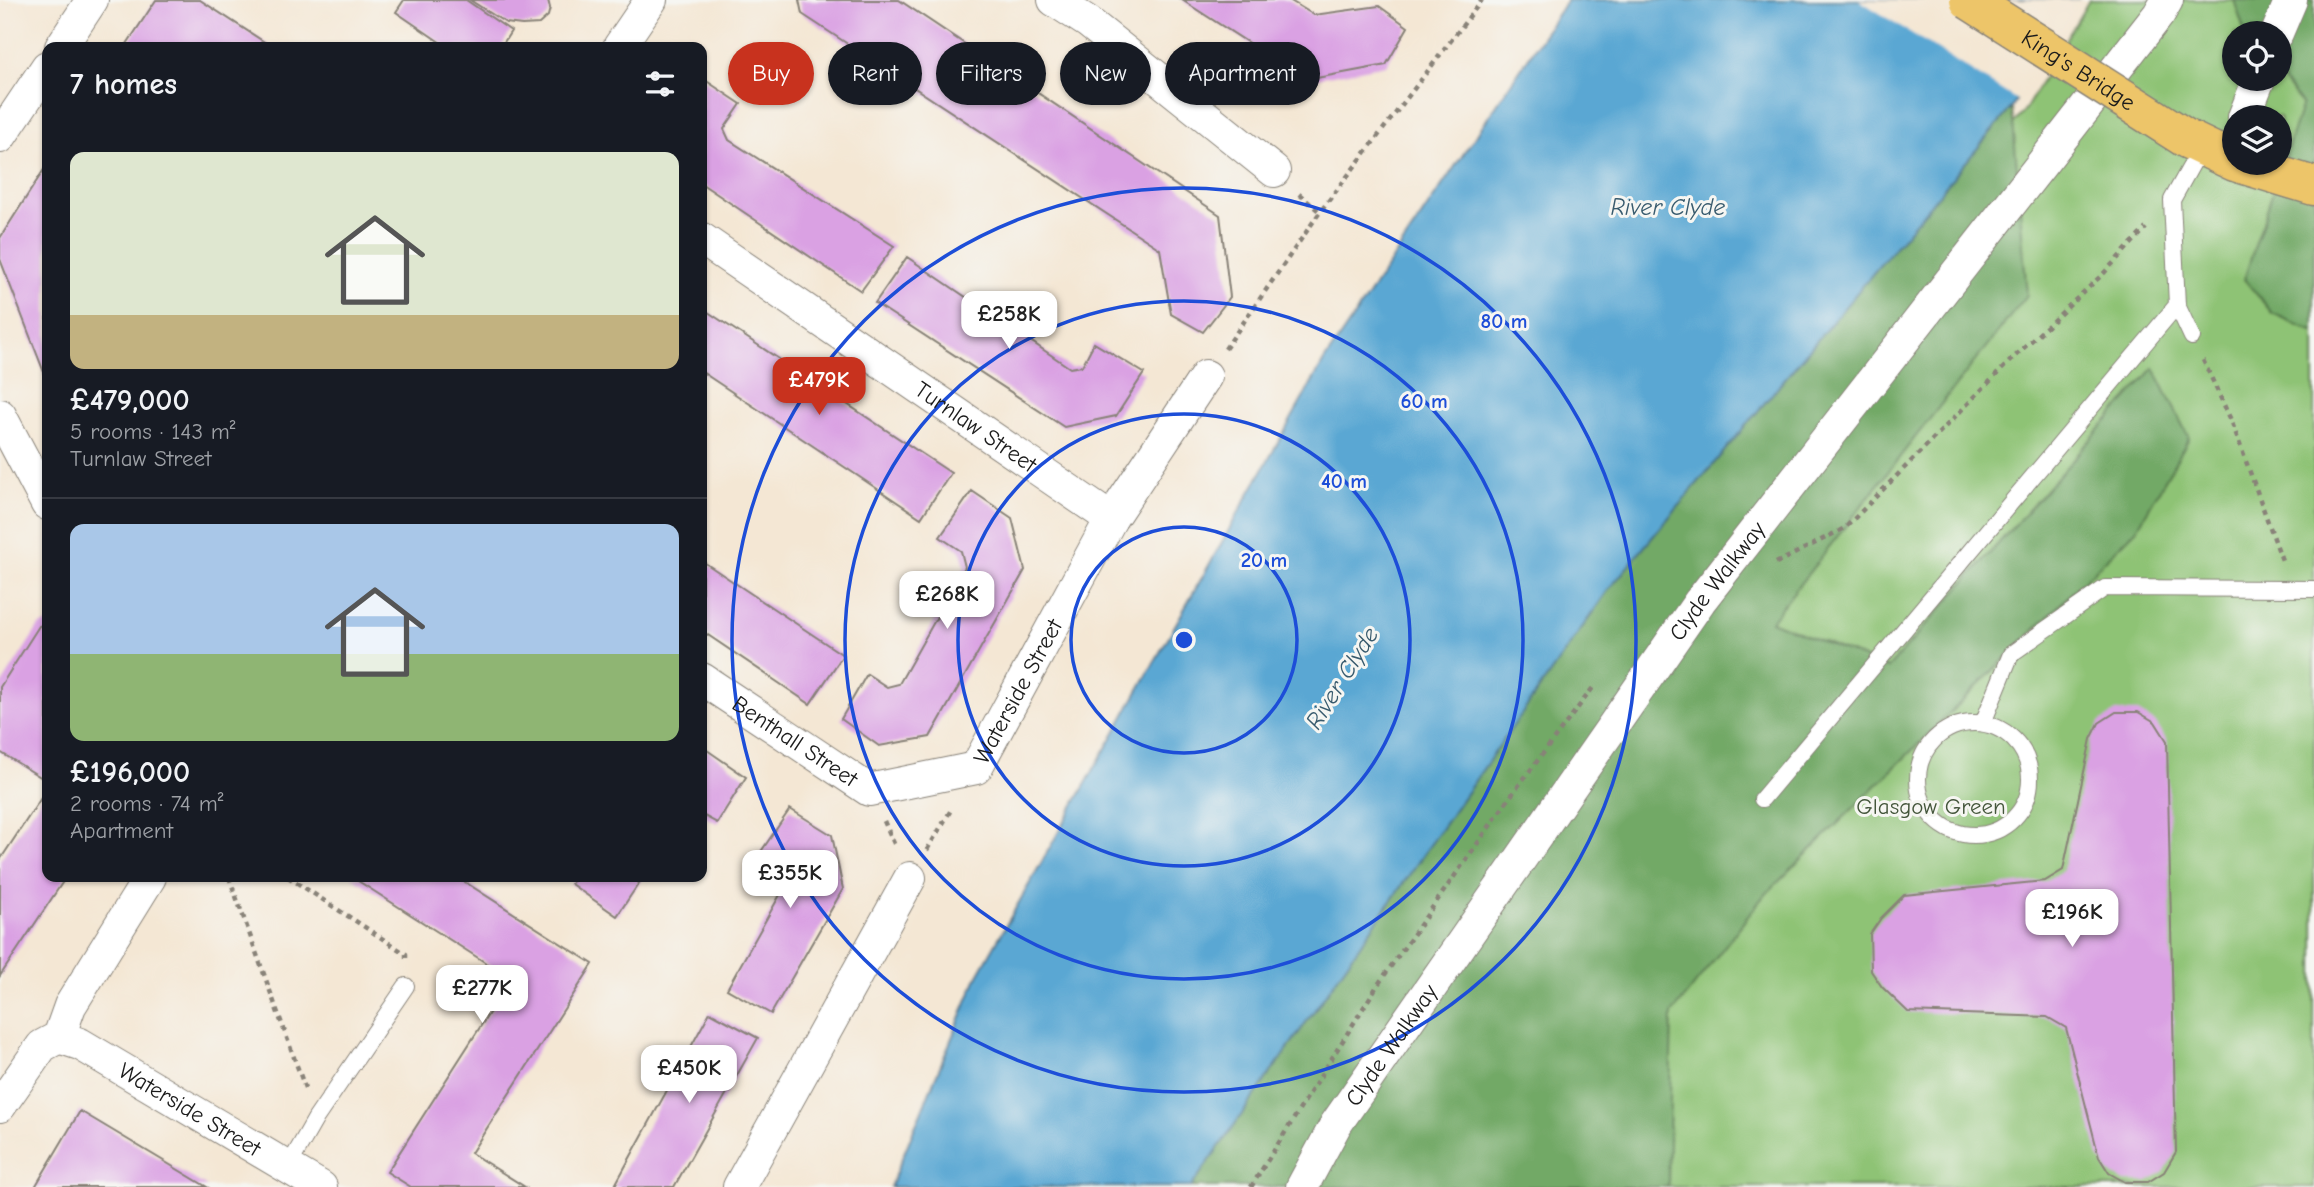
<!DOCTYPE html>
<html lang="en">
<head>
<meta charset="utf-8">
<style>
  :root { --surface:#171b24; --page:#20242c; --text:#f1f3f6; --muted:#9ea1a6; --line:#363941; --accent:#c8321e }
  body { margin:0; font-family:"Comic Neue",sans-serif; background:var(--page); color:var(--text); height:100vh; display:flex; flex-direction:column; font-size:26px; white-space:nowrap }
  * { box-sizing:border-box; margin:0 }
  p { font-size:23px; color:var(--muted) }
  .icon { flex:none; width:38px; height:38px; fill:none; stroke:currentColor; stroke-width:2; stroke-linecap:round; stroke-linejoin:round }
  .map { position:relative; flex:1; overflow:hidden }
  .drawer { position:absolute; left:42px; top:42px; width:665px; height:840px; display:flex; flex-direction:column; background:var(--surface); border-radius:14px; box-shadow:0 2px 5px #0004 }
  .drawer>* { flex:none }
  .guide { position:absolute; left:728px; top:42px; width:665px; height:63px; display:flex; gap:14px }
  .fabs { position:absolute; left:2222px; top:21px; display:grid; gap:14px }
  .fabs a { display:grid; place-items:center; width:70px; height:70px; border-radius:50%; background:var(--surface); box-shadow:0 2px 5px #0004; font-size:35px }
  .price { position:absolute; translate:-50% -60px; padding:0 16px; border-radius:14px; background:#fff; color:#222; font-size:23px; line-height:46px; filter:drop-shadow(0 2px 4px #0008) }
  .price::after { content:''; position:absolute; left:50%; top:42px; width:21px; height:16px; margin-left:-10px; background:inherit; clip-path:polygon(0 0,100% 0,50% 100%) }
  .price.active { background:var(--accent); color:#fff }
  ul { padding:0; list-style:none }
  li { display:grid; align-content:center; gap:14px; height:371px; padding:0 28px }
  li+li { border-top:2px solid var(--line) }
  li span { display:grid; place-items:center; height:217px; border-radius:14px; color:#555 }
  li>.icon { margin-inline-start:auto }
  span .icon { width:126px; height:126px; fill:#fffc; stroke-width:1 }
  li b { font-size:30px }
  h2 { display:flex; justify-content:space-between; align-items:center; height:84px; padding:0 28px; font-size:30px }
  .chip { padding:0 24px; border-radius:32px; background:var(--surface); box-shadow:0 2px 5px #0004; font-size:24px; line-height:63px }
  .chip.active { background:var(--accent); color:#fff }
  .map>svg:first-child { display:block }
  .green { fill:#8ec375; stroke:#557048; stroke-width:2; fill-rule:evenodd }
  .forest { fill:#72a966; stroke:#476241; stroke-width:2 }
  .water { fill:#5aa7d3; stroke:#3b6278; stroke-width:2 }
  .pier { fill:#f4e7d4 }
  .building { fill:#daa1e3 }
  .lines { fill:none; stroke-linecap:round; stroke-linejoin:round }
  .lane-casing { stroke:#888278; stroke-width:18 }
  .street-casing { stroke:#888278; stroke-width:34 }
  .primary-casing { stroke:#888278; stroke-width:41 }
  .path { stroke:#888278; stroke-width:4.5; stroke-dasharray:5 5; stroke-linecap:butt }
  .lane { stroke:#fff; stroke-width:16 }
  .street { stroke:#fff; stroke-width:32 }
  .primary { stroke:#edc569; stroke-width:38 }
  .primary-bridge-casing { stroke:#888278; stroke-width:41; stroke-linecap:butt }
  .primary-bridge { stroke:#edc569; stroke-width:38 }
  .ring { fill:none; stroke:#1d4ed8; stroke-width:3.5 }
  .labels { text-anchor:middle; dominant-baseline:central; stroke-width:6; stroke-linejoin:round; paint-order:stroke }
  .street-label { font-size:23px; fill:#1c1c1c; stroke:#f6f6f2 }
  .park-label { font-size:23px; fill:#44563b; stroke:#f6f6f2 }
  .water-label { font-size:24px; font-style:italic; fill:#385b6e; stroke:#f6f6f2 }
  .centre { fill:#1d4ed8; stroke:#f6f6f2; stroke-width:3.5 }
  .ring-label { font-size:21px; text-anchor:middle; font-weight:bold; fill:#1d4ed8; stroke:#f6f6f2; stroke-width:6; stroke-linejoin:round; paint-order:stroke }
</style>
</head>
<body>
<div class="map">
<svg width="2314" height="1187" viewBox="0 0 2314 1187">
  <rect width="100%" height="100%" fill="#f6f6f2"/>
  <filter id="ink" filterUnits="userSpaceOnUse"><feTurbulence type="fractalNoise" baseFrequency=".0143" numOctaves="2"/><feDisplacementMap in="SourceGraphic" scale="14" xChannelSelector="R" yChannelSelector="G"/><feConvolveMatrix kernelMatrix="1 2 1 2 8 2 1 2 1" color-interpolation-filters="sRGB"/></filter>
  <filter id="wash" filterUnits="userSpaceOnUse"><feTurbulence type="fractalNoise" baseFrequency=".00686" numOctaves="4" result="noise"/><feDisplacementMap in="SourceGraphic" scale="28" xChannelSelector="R" yChannelSelector="G"/><feGaussianBlur stdDeviation="1.57" result="paint"/><feColorMatrix in="noise" values="0 0 0 0 0 0 0 0 0 0 0 0 0 0 0 0 0 1.4 0 .05"/><feComposite in="paint" operator="in"/></filter>
  <g filter="url(#wash)">
    <rect width="100%" height="100%" fill="#f4e7d4"/>
    <!-- green -->
    <path class="green" d="M2089,0H2314V1187H1198L1611,593L2025,110ZM2235,33H2280V79H2235ZM2235,117H2280V163H2235Z"/>
    <!-- forest -->
    <path class="forest" d="M2234,0H2314V332L2272,313L2244,279L2302,104L2280,77V33H2245Z
      M2012,107L2027,295L1771,621L1888,668L2154,368L2189,438L2137,529L1763,897L1672,1014L1668,1187H1191L1609,589Z"/>
    <!-- water -->
    <path class="water" d="M1567,0H2078L2012,107L1609,589L1191,1187H890L978,975L1324,361Z"/>
    <!-- pier -->
    <path class="pier" d="M1859,0H2080L2081,1L2020,102Z"/>
    <g id="blocks">
      <!-- building -->
      <path class="building" d="M156,0H200L272,47H125Z
        M404,0H466L511,31L501,47H447L396,12Z
        M470,0H548L550,8L548,16L539,24L522,25L506,23Z
        M799,0H899L1220,215L1230,297L1203,332L1171,314L1160,249L802,14Z
        M1182,0H1289L1314,15L1379,6L1408,27L1386,65L1306,80Z
        M702,78L741,104L724,129L729,140L894,246L861,291L702,184Z
        M47,165V380L0,259V238Z
        M907,257L1070,368L1082,366L1094,343L1144,373L1116,416L1064,427L875,303Z
        M702,308L951,473L921,518L702,372Z
        M972,491L1012,518L1025,570L930,737L879,746L841,719L867,674L887,687L899,684L965,567L961,551L940,537Z
        M702,561L843,655L810,704L702,631Z
        M47,623V781L0,752V687L39,626Z
        M2116,712H2138L2155,722L2167,741L2176,1152L2164,1172L2148,1182H2125L2109,1173L2099,1157L2066,1028L2047,1017L1908,1012L1882,987L1871,971L1870,934L1881,918L1904,895L2045,881L2063,870L2091,739L2099,723Z
        M707,750L746,777L717,823L702,815V751Z
        M47,789V877H66L0,976V860Z
        M790,809L832,835L843,889L771,1014L727,989L785,886V873L758,856Z
        M352,877H457L593,964L471,1153L525,1187H411L387,1172L511,979Z
        M576,877H643L617,916L571,884Z
        M710,1012L758,1038L674,1187H614Z
        M80,1111L207,1187H35Z"/>
    </g>
  </g>
  <g filter="url(#ink)">
    <use href="#blocks" fill-opacity="0" stroke="#888278" stroke-width="2"/>
    <g class="lines">
      <!-- lane casing -->
      <g class="lane-casing">
        <path id="lane" d="M2192,337L2177,305L2172,200L2201,148
          M1918 779a56 56 0 1 1 112 0a56 56 0 1 1-112 0Z
          M1983,723L2011,654L2105,588L2314,589
          M1762,799L2177,305
          M288,1167L316,1118L406,986"/>
      </g>
      <!-- street casing -->
      <g class="street-casing">
        <g id="street">
          <path d="M1054,0L1088,22L1274,171"/>
          <path d="M2277,33L2291,0"/>
          <path d="M61,47L92,0"/>
          <path d="M619,47L651,0"/>
          <path d="M2244,117L2259,79"/>
          <path d="M0,137L47,67"/>
          <path id="s1" d="M702,239L1111,519"/>
          <path d="M0,415L47,504"/>
          <path id="s2" d="M702,679L869,790L976,768L1111,519L1206,376"/>
          <path id="s3" d="M59,1037L80,1044L321,1187"/>
          <path d="M0,1106L42,1046L59,1037L70,1006L150,877"/>
          <path d="M739,1187L910,878"/>
          <path id="s4" d="M1302,1187L1336,1124L1700,601L2159,14L2167,0"/>
        </g>
      </g>
      <!-- primary casing -->
      <g class="primary-casing">
        <path id="primary" d="M2187,139L2235,162
          M2238,163L2314,186"/>
      </g>
      <!-- path -->
      <path class="path" d="M1299,194L1320,212
        M1225,349L1320,212L1482,0
        M2203,360L2231,420L2283,563
        M1776,563L1845,528L2013,358L2103,274L2146,228
        M884,821L896,848
        M927,850L951,810
        M229,877L305,1088
        M288,877L406,954V961
        M1251,1187L1377,986L1513,793L1595,685"/>
      <!-- lane -->
      <use href="#lane" class="lane"/>
      <!-- street -->
      <use href="#street" class="street"/>
      <!-- primary -->
      <use href="#primary" class="primary"/>
      <!-- primary-bridge casing -->
      <g class="primary-bridge-casing">
        <g id="primary-bridge">
          <path id="s5" d="M1969,0L2187,139"/>
        </g>
      </g>
      <!-- primary-bridge -->
      <use href="#primary-bridge" class="primary-bridge"/>
    </g>
  </g>
  <!-- distance rings -->
  <g class="ring">
    <circle cx="1184" cy="640" r="113"/>
    <circle cx="1184" cy="640" r="226"/>
    <circle cx="1184" cy="640" r="339"/>
    <circle cx="1184" cy="640" r="452"/>
  </g>
  <g class="labels">
    <!-- street labels -->
    <g class="street-label">
      <text stroke="none"><textPath href="#s5" startOffset="130">King's Bridge</textPath></text>
      <text stroke="none"><textPath href="#s1" startOffset="332">Turnlaw Street</textPath></text>
      <text stroke="none"><textPath href="#s4" startOffset="735">Clyde Walkway</textPath></text>
      <text stroke="none"><textPath href="#s2" startOffset="397">Waterside Street</textPath></text>
      <text stroke="none"><textPath href="#s2" startOffset="112">Benthall Street</textPath></text>
      <text stroke="none"><textPath href="#s4" startOffset="168">Clyde Walkway</textPath></text>
      <text stroke="none"><textPath href="#s3" startOffset="150">Waterside Street</textPath></text>
    </g>
    <!-- park labels -->
    <g class="park-label">
      <text x="1931" y="806">Glasgow Green</text>
    </g>
    <!-- water labels -->
    <g class="water-label">
      <text x="1668" y="207">River Clyde</text>
      <text transform="translate(1342 678) rotate(-58)">River Clyde</text>
    </g>
  </g>
  <circle cx="1184" cy="640" r="10" class="centre"/>
  <g class="ring-label">
    <text x="1504" y="328">80 m</text>
    <text x="1424" y="408">60 m</text>
    <text x="1344" y="488">40 m</text>
    <text x="1264" y="567">20 m</text>
  </g>
</svg>
<div class="fabs">
<a><svg class="icon" aria-label="locate" viewBox="0 0 24 24"><circle cx="12" cy="12" r="6"/><path d="M12 2v4M12 18v4M2 12h4M18 12h4"/></svg></a>
<a><svg class="icon" aria-label="layers" viewBox="0 0 24 24"><path d="M12 4l9 5-9 5-9-5zM3 14l9 5 9-5"/></svg></a>
</div>
<b class="price" style="left:1009px;top:351px">£258K</b>
<b class="price active" style="left:819px;top:417px">£479K</b>
<b class="price" style="left:947px;top:631px">£268K</b>
<b class="price" style="left:790px;top:910px">£355K</b>
<b class="price" style="left:2072px;top:949px">£196K</b>
<b class="price" style="left:482px;top:1025px">£277K</b>
<b class="price" style="left:689px;top:1105px">£450K</b>
<div class="guide">
<a class="chip active">Buy</a>
<a class="chip">Rent</a>
<a class="chip">Filters</a>
<a class="chip">New</a>
<a class="chip">Apartment</a>
</div>
<section class="drawer">
<h2>7 homes<svg class="icon" aria-label="filters" viewBox="0 0 24 24"><path d="M4 7h16M4 17h16"/><circle cx="9" cy="7" r="2"/><circle cx="15" cy="17" r="2"/></svg></h2>
<ul>
<li><span style="background:linear-gradient(#dfe7d0 75%,#c2b280 0)"><svg class="icon" aria-label="home" viewBox="0 0 24 24"><path d="M3 11l9-7 9 7M6 9v11h12V9"/></svg></span><div><b>£479,000</b><p>5 rooms · 143 m²</p><p>Turnlaw Street</p></div></li>
<li><span style="background:linear-gradient(#a9c7e8 60%,#8fb573 0)"><svg class="icon" aria-label="home" viewBox="0 0 24 24"><path d="M3 11l9-7 9 7M6 9v11h12V9"/></svg></span><div><b>£196,000</b><p>2 rooms · 74 m²</p><p>Apartment</p></div></li>
</ul>
</section>
</div>
</body>
</html>
